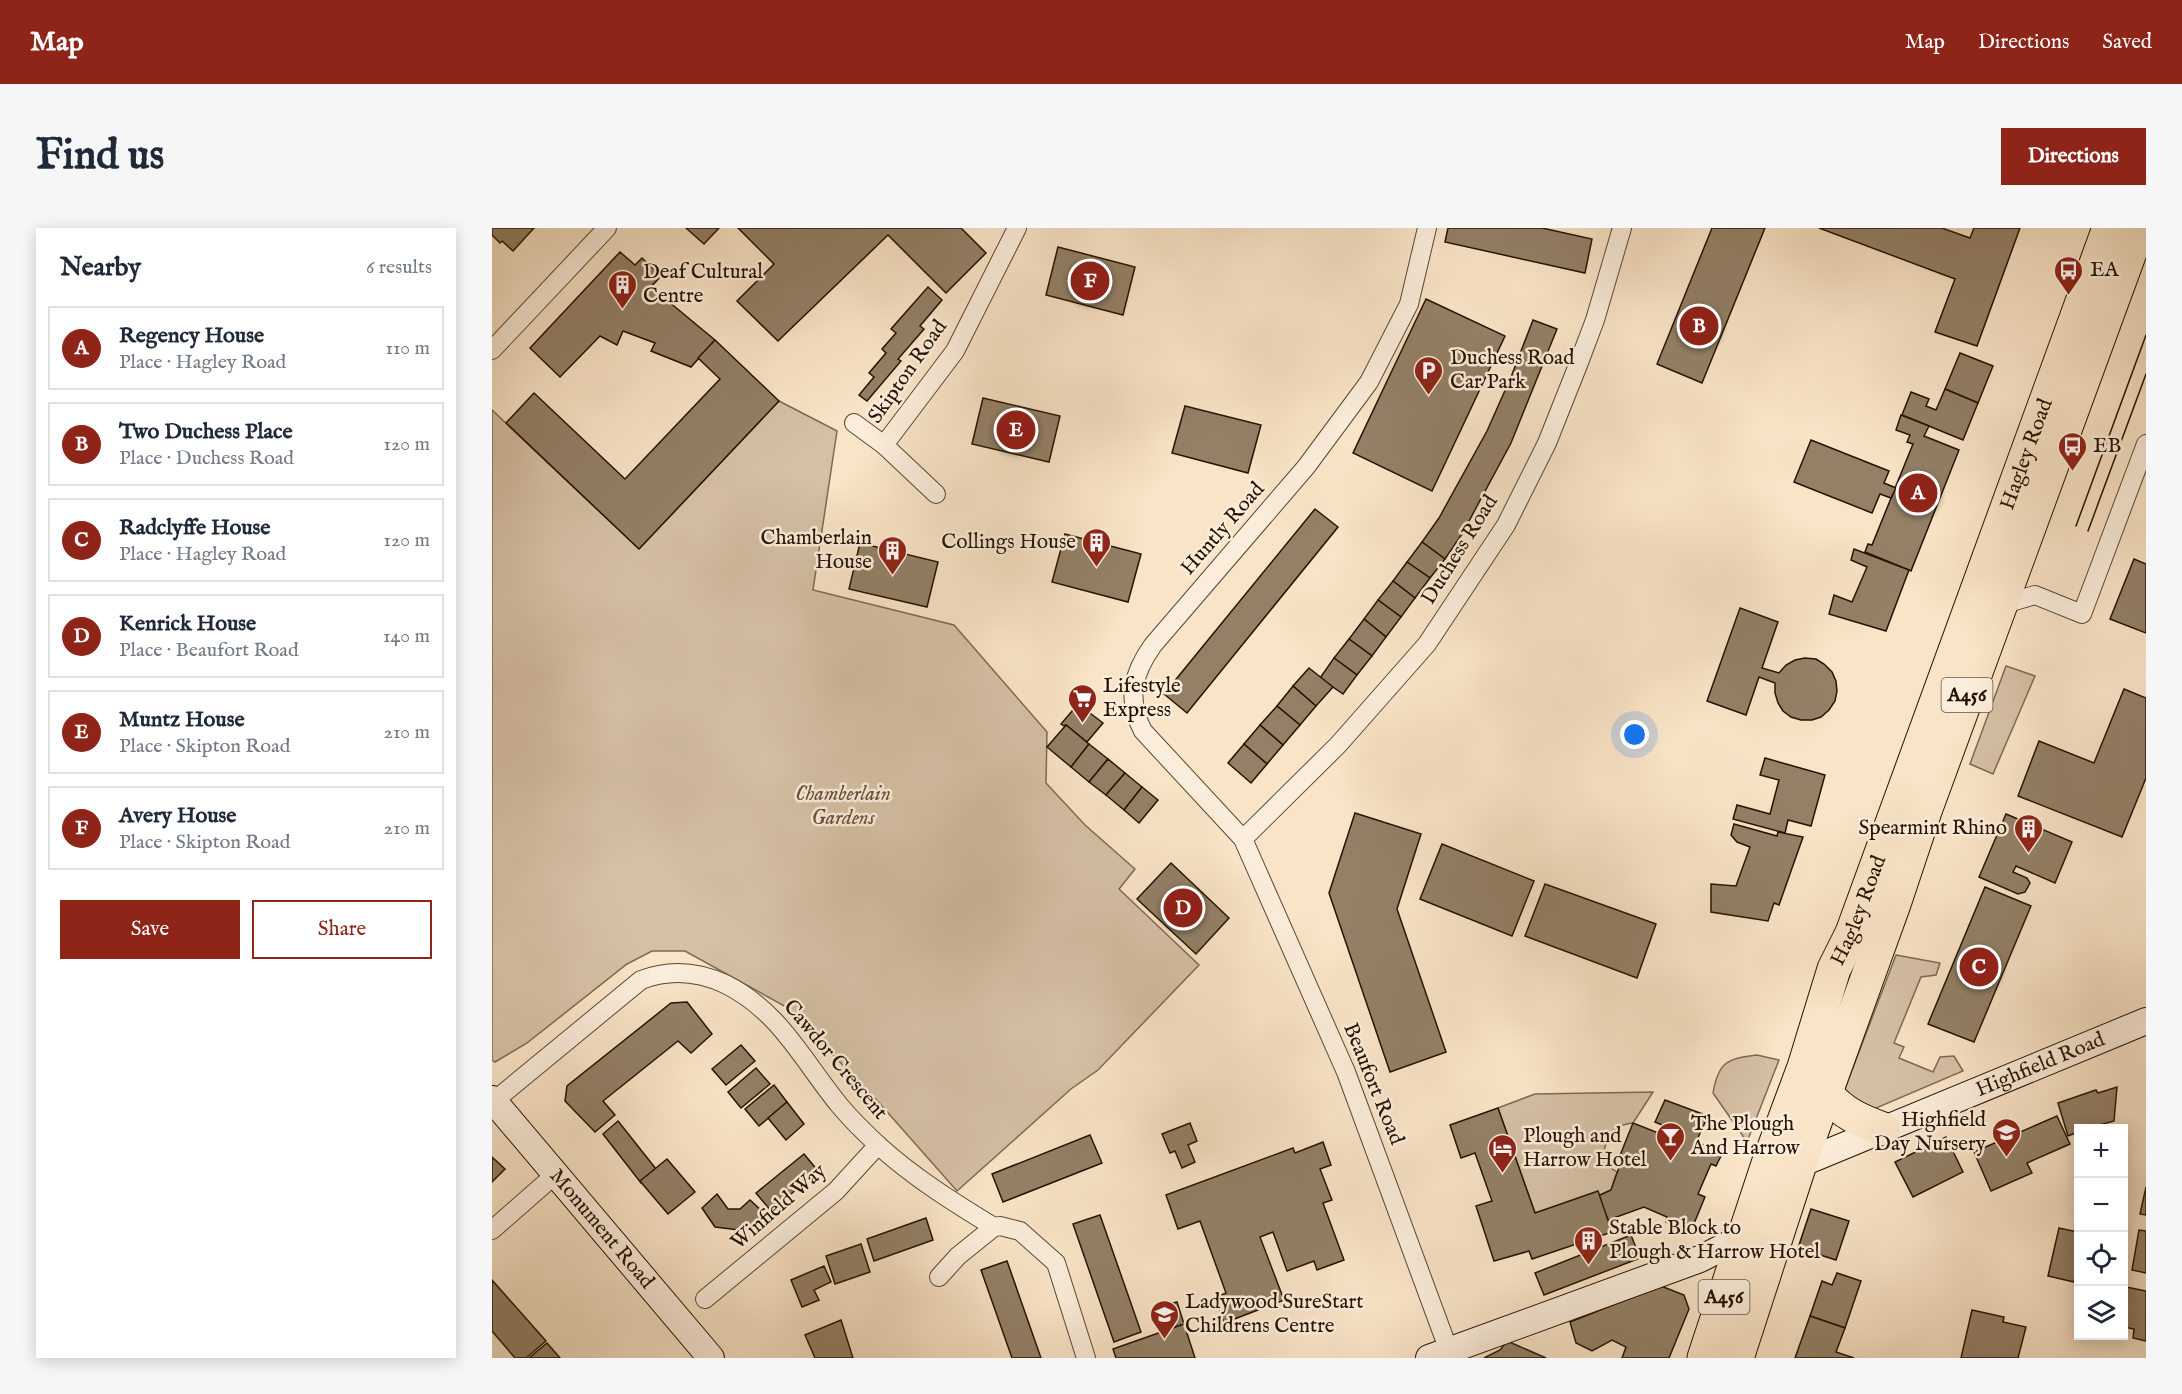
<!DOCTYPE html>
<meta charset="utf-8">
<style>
:root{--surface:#fff;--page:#f6f6f7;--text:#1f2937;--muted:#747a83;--line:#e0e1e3;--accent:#8f2418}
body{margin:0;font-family:"IM FELL English",serif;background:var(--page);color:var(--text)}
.controls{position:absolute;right:18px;bottom:18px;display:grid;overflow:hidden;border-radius:0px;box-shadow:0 3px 15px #0003}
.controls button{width:54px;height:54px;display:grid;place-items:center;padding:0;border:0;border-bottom:2px solid var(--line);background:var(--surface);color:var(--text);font:30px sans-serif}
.you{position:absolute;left:1143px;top:507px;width:21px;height:21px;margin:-15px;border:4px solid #fff;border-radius:50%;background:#1a73e8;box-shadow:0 0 0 9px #1a73e833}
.badge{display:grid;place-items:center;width:39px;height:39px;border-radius:50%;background:var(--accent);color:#fff;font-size:20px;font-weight:700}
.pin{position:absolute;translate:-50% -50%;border:3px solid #fff;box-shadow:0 2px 6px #0006}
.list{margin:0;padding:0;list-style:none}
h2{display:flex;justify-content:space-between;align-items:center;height:78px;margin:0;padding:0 24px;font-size:26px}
h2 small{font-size:20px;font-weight:400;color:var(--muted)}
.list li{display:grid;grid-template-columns:39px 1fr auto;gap:18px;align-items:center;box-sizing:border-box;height:84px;margin:0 12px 12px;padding:0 12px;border:2px solid var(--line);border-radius:0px}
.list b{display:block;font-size:22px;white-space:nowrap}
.list p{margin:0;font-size:20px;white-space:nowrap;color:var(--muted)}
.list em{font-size:20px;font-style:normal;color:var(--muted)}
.actions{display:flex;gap:12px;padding:18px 24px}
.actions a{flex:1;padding:14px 0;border:2px solid var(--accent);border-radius:0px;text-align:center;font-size:21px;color:var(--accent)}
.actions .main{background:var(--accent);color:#fff}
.icon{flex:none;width:33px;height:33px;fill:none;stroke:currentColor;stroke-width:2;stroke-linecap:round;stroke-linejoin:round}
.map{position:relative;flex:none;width:1654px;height:1130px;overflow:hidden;border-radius:0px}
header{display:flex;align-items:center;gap:36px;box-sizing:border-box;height:84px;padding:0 30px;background:var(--accent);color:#fff}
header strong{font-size:28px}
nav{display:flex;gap:33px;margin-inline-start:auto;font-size:21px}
.intro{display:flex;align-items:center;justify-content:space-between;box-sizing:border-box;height:144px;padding:0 36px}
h1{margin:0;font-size:42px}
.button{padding:15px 27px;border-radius:0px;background:var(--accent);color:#fff;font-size:21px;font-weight:700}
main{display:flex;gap:36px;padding:0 36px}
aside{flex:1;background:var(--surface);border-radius:0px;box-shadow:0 3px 15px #0003}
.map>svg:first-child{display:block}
.green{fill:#d5c0a5;stroke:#7d6a52;stroke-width:1.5}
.building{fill:#938067;stroke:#251300;stroke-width:1.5}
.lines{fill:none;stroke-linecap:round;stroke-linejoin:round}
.street-casing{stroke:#5a4732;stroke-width:20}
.secondary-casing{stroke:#251300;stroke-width:28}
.highway-casing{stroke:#251300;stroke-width:35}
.street{stroke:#fbeddb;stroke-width:18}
.secondary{stroke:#fbeddb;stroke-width:26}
.highway{stroke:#f9e4c7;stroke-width:33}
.tram{stroke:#251300;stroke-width:1.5}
.labels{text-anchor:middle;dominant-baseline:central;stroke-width:5;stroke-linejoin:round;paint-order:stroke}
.shield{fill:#fbeddb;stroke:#655442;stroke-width:1.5}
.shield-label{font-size:20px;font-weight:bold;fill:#251300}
.poi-label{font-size:21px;fill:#251300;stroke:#fbeddb;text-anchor:start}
.street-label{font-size:21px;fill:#251300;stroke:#fbeddb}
.park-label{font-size:21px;font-style:italic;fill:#63503a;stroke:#fbeddb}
</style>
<header>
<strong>Map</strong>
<nav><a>Map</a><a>Directions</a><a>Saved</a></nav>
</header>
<div class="intro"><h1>Find us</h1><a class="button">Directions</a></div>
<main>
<aside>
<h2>Nearby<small>6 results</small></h2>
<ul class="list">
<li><span class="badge">A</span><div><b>Regency House</b><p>Place · Hagley Road</p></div><em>110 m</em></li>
<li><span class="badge">B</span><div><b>Two Duchess Place</b><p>Place · Duchess Road</p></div><em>120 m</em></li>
<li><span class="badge">C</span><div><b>Radclyffe House</b><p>Place · Hagley Road</p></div><em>120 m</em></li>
<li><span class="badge">D</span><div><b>Kenrick House</b><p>Place · Beaufort Road</p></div><em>140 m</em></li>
<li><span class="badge">E</span><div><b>Muntz House</b><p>Place · Skipton Road</p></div><em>210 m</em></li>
<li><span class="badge">F</span><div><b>Avery House</b><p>Place · Skipton Road</p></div><em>210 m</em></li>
</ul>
<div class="actions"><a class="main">Save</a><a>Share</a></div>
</aside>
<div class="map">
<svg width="1654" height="1130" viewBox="0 0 1654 1130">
<rect width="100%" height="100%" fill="#f9e4c7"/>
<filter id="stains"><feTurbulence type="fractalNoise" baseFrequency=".00333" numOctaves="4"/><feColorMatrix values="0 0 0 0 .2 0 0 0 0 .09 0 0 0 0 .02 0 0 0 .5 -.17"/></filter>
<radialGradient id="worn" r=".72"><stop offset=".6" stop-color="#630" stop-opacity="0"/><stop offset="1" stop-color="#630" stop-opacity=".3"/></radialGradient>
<g class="green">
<polygon points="287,173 345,203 321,362 462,397 555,504 554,555 593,597 643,641 627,661 707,737 606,842 579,861 465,963 389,877 296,780 193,723 160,723 135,736 35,815 3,834 0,832 0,182 147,321"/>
<polygon points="1514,438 1543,448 1501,546 1478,536"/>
<polygon points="1404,727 1448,735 1444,747 1429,749 1402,815 1412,819 1407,830 1441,844 1448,829 1462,828 1471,843 1375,884 1351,866"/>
<path d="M 1265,827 L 1287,832 L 1255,914 L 1221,865 C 1226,834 1236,830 1265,827 Z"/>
<path d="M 1161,864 L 1141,895 C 1127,896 1116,904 1113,919 C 1112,924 1115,933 1116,938 L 1125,944 L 1119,962 L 1106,968 L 1043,985 L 1006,880 L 1043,866 Z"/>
</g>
<g class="building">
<polygon points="0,0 42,0 21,23 10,13 8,15 0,7"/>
<polygon points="194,0 227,0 212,16"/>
<polygon points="246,0 469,0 494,25 454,65 396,7 286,113 245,73 282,36"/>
<polygon points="956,0 1050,0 1100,11 1093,45 953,14"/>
<polygon points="1220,0 1273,0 1210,155 1165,136"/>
<polygon points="1327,0 1450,0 1478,10 1482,0 1528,0 1485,118 1443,104 1463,51"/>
<polygon points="566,19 643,39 631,87 554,67"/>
<polygon points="128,24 143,37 150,30 169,48 159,59 223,112 199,139 159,123 163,115 131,103 125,117 108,108 68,149 38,120"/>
<polygon points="436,59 450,72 428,98 432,101 406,131 409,133 375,173 367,167 382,149 377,145 394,125 390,121 404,105 399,101"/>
<polygon points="934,71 1013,108 940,263 861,225"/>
<polygon points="1041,92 1065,101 1019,215 970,306 953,331 930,314 947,290 995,203 1019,149"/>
<polygon points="223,112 287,173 147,321 14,195 42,165 133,251 228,151 206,130"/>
<polygon points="1468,125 1501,138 1486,175 1453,161"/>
<polygon points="1453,161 1486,175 1471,212 1410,187 1419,164 1437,171 1434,178 1444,182"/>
<polygon points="491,170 568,188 557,234 480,216"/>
<polygon points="693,178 769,197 756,245 680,225"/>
<polygon points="1409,187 1437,198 1432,208 1467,222 1419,343 1373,324 1376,316 1380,317 1421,216 1415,214 1418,207 1404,202"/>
<polygon points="1319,212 1397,243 1392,255 1404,260 1399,270 1388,266 1380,285 1302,254"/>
<polygon points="823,281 846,299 695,485 672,466"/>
<polygon points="573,306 649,326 636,374 560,354"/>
<polygon points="930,314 953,331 938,350 915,334"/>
<polygon points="368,315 446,334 435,379 357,361"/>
<polygon points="1362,321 1417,342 1394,403 1337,386 1342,367 1360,374 1375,339 1359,332"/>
<polygon points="1642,331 1654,336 1654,405 1618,391"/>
<polygon points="915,334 938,350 923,370 901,353"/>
<polygon points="901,353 923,370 909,389 886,372"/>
<polygon points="886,372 909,389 894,409 872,391"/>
<polygon points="1248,380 1286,394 1270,440 1287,445 1294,437 1303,432 1313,430 1324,431 1332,436 1340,444 1344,453 1345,463 1343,473 1337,482 1329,489 1320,492 1309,492 1299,489 1291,483 1286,475 1283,465 1283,455 1267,449 1254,487 1215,473"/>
<polygon points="872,391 894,409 880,428 857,411"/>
<polygon points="857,411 880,428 865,447 842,430"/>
<polygon points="842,430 865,447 851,466 828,450"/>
<polygon points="817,440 841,459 824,478 801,458"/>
<polygon points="801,458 824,478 808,497 785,478"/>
<polygon points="1632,461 1654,470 1654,550 1630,609 1526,568 1547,513 1602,535"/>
<polygon points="586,476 611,495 595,514 574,497 572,498 569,496"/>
<polygon points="785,478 808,497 791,517 768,497"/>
<polygon points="574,497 597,516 579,539 555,519"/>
<polygon points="768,497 791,517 775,536 752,516"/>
<polygon points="597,516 616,531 597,554 579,539"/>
<polygon points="752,516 775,536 759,555 736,535"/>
<polygon points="1273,530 1333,547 1319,598 1296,592 1293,605 1241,591 1245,577 1278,586 1287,552 1268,547"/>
<polygon points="616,531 633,545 614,567 597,554"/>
<polygon points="633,545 650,559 632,582 614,567"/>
<polygon points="650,559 666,572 647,595 632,582"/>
<polygon points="863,585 929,606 905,681 954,824 898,844 837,665"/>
<polygon points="1514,586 1580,614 1563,655 1524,638 1521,644 1535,650 1538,655 1533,664 1526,666 1487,649"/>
<polygon points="1242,596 1285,608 1286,604 1311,609 1287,677 1282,675 1276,693 1219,684 1219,656 1244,658 1258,619 1245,614 1239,607"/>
<polygon points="950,616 1042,653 1020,708 928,671"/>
<polygon points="679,635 737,690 704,726 645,671"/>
<polygon points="1053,656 1164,696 1145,750 1033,708"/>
<polygon points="1493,659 1539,678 1482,814 1436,796"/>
<polygon points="195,774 220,806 199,825 186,813 111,873 123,887 103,904 73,873 75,858 179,775"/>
<polygon points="249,817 263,833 234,857 220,841"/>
<polygon points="264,840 278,856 249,880 236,864"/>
<polygon points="282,857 295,874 267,898 253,881"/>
<polygon points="1625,859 1622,893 1597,900 1586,900 1586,904 1576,908 1566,875 1604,862 1606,865"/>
<polygon points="1173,872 1216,888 1204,914 1231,924 1224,938 1219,936 1206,966 1213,969 1201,998 1187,992 1184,998 1174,994 1175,989 1152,979 1116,992 1106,968 1119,962 1130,931 1127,930 1141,895 1189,914 1192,906 1163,894"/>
<polygon points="295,874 312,896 294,912 276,890"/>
<polygon points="1006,880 1043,985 1106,963 1120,1004 1040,1031 1037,1023 1002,1033 984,978 1000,973 983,925 969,930 958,897"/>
<polygon points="1565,888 1578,916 1535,935 1540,945 1499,963 1482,924"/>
<polygon points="126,893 164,941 149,955 111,906"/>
<polygon points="698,895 705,913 696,917 703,934 690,940 683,923 678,925 670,906"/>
<polygon points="598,907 610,935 511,974 500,946"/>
<polygon points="1454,909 1471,944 1421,969 1403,934"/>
<polygon points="831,914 839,937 828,941 840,972 831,975 852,1032 825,1042 822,1033 795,1043 781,1004 768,1009 792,1072 732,1095 723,1070 734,1065 708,993 686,1001 674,967 801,920 803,925"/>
<polygon points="312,926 326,943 279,983 264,965"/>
<polygon points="0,929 13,941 0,954"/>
<polygon points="175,931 203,964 176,986 148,953"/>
<polygon points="1654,959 1654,987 1648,986"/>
<polygon points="225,966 236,981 248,981 258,972 273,986 255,1003 223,999 210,980"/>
<polygon points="1319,981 1357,993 1344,1032 1306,1020"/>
<polygon points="608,987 649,1104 622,1114 581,996"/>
<polygon points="434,990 441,1012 382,1033 375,1011"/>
<polygon points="1567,1000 1586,1004 1586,1032 1582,1054 1556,1048"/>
<polygon points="1647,1002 1654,1003 1654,1045 1640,1042"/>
<polygon points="1139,1007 1148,1030 1052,1067 1043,1045"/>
<polygon points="369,1016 378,1044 343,1056 334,1028"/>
<polygon points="515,1033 549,1130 520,1130 489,1042"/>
<polygon points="332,1038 339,1054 322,1062 327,1072 310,1079 299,1052"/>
<polygon points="1345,1045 1369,1053 1353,1100 1318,1088 1330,1053 1340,1057"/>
<polygon points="0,1052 54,1113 34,1130 23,1130 0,1103"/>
<polygon points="1169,1058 1192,1067 1197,1081 1177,1130 1130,1130 1134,1119 1120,1112 1100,1123 1084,1115 1078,1094"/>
<polygon points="1634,1059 1654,1063 1654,1113 1641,1110 1642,1101 1632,1099 1632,1075"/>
<polygon points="685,1074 692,1096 674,1102 667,1079"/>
<polygon points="1480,1082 1512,1089 1511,1094 1534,1099 1526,1130 1469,1130"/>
<polygon points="1318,1088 1353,1100 1344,1124 1362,1130 1303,1130"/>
<polygon points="349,1092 361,1130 323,1130 313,1107"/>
<polygon points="692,1096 703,1130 624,1130 621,1121"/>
<polygon points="1015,1113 1054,1130 992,1130 1008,1122"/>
<polygon points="55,1115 68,1130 37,1130"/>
</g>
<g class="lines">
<defs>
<g id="street">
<path d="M 935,0 L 917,76 L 877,154 L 814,239 L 661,417 C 641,445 634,471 651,503 L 751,611 L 854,844 L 957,1123"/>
<polyline points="0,122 115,0"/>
<polyline points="362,195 392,217 444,266"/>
<polyline points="392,217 463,123 525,0"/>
<polyline points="1509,377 1543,367 1590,386 1654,216"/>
<polyline points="751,611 846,517 935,416 1014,297 1055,215 1086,137 1103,92 1130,0"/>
<path d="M 2,873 L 149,752 C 178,741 205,743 233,756 C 288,783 311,833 348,878 C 359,891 373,905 386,917 C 421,949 461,974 502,999 L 508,998 L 528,1003 L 564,1035 L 594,1130"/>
<polyline points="0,1002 65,945"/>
<polyline points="447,1049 466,1028 502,999"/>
<polyline points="213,1071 344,963 386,917"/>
</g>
<g id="secondary">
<path id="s1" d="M 0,871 L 219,1130"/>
<path id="s2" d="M 1308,936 L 1654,793"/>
<polyline points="937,1130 1208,1031 1251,1009"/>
</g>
<g id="highway">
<path d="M 1335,866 C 1350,885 1369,893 1391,901"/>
<path id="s3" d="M 1212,1130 L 1276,936 L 1312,839 L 1342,741 L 1360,705 L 1617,0"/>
<polyline points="1245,1130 1308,936 1402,676 1433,583 1647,0"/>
</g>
</defs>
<use href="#street" class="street-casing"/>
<use href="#secondary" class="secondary-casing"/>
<use href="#highway" class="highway-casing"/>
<use href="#street" class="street"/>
<use href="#secondary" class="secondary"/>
<use href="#highway" class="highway"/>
<g class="tram">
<polyline points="1584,298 1654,107"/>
<polyline points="1596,303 1654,146"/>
</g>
</g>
<defs>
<symbol id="bus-pin" viewBox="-11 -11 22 30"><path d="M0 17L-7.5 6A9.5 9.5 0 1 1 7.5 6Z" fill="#8f2418" stroke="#fbeddb"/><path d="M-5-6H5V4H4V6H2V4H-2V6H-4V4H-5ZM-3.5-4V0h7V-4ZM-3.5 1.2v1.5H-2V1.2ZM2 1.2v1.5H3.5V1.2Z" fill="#fff"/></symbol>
<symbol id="building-pin" viewBox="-11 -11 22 30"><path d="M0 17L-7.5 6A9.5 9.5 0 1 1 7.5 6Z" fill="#8f2418" stroke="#fbeddb"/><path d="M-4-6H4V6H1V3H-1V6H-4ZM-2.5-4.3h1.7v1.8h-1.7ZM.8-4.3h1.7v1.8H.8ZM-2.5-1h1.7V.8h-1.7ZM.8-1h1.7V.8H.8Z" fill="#fff"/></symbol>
<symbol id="parking-pin" viewBox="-11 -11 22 30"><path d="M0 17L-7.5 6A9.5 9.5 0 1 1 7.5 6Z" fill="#8f2418" stroke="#fbeddb"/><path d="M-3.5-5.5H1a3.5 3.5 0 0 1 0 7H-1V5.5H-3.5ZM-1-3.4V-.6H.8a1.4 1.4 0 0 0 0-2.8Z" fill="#fff"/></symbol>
<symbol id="supermarket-pin" viewBox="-11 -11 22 30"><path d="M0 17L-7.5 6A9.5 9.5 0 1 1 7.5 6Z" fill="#8f2418" stroke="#fbeddb"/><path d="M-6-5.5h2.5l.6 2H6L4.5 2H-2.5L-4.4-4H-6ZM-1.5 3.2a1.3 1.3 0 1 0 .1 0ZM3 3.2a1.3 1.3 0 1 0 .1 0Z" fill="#fff"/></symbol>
<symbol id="school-pin" viewBox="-11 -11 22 30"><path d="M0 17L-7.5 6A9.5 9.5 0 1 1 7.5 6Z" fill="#8f2418" stroke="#fbeddb"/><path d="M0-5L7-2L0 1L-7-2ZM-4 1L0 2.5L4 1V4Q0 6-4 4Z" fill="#fff"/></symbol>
<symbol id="bar-pin" viewBox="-11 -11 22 30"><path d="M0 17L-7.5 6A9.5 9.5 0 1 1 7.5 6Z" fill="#8f2418" stroke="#fbeddb"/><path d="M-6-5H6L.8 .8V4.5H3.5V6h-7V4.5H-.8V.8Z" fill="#fff"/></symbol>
<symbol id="hotel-pin" viewBox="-11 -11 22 30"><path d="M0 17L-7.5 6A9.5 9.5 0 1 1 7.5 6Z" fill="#8f2418" stroke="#fbeddb"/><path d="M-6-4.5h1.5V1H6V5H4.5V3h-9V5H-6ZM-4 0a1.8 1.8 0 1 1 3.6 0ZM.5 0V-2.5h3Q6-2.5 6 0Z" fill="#fff"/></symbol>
</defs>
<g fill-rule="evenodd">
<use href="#bus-pin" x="1560" y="26" width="33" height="45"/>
<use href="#building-pin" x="114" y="40" width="33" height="45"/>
<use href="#parking-pin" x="920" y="126" width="33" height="45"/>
<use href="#bus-pin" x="1564" y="202" width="33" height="45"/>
<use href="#building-pin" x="588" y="298" width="33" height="45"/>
<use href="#building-pin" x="384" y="306" width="33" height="45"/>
<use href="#supermarket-pin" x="574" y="454" width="33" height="45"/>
<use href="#building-pin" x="1520" y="584" width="33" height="45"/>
<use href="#school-pin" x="1498" y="888" width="33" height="45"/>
<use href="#bar-pin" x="1162" y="892" width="33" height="45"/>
<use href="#hotel-pin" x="994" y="904" width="33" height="45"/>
<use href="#building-pin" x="1080" y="996" width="33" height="45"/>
<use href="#school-pin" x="656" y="1070" width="33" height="45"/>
</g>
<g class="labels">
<g class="shield">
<rect x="1449.5" y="450" width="51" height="34" rx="4.5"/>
<rect x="1206.5" y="1052" width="51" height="34" rx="4.5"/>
</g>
<g class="shield-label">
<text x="1475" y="467">A456</text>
<text x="1232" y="1069">A456</text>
</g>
<g class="poi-label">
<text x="1598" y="42">EA</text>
<text x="151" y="44">Deaf Cultural<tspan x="151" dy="24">Centre</tspan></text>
<text x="958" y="130">Duchess Road<tspan x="958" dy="24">Car Park</tspan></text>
<text x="1601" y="218">EB</text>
<text x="380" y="310" text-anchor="end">Chamberlain<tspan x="380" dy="24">House</tspan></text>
<text x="584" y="314" text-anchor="end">Collings House</text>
<text x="611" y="458">Lifestyle<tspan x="611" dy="24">Express</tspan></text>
<text x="1515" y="600" text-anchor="end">Spearmint Rhino</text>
<text x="1494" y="892" text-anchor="end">Highfield<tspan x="1494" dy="24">Day Nursery</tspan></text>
<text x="1199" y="896">The Plough<tspan x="1199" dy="24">And Harrow</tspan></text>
<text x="1031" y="908">Plough and<tspan x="1031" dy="24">Harrow Hotel</tspan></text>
<text x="1117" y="1000">Stable Block to<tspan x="1117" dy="24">Plough &amp; Harrow Hotel</tspan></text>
<text x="693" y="1074">Ladywood SureStart<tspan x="693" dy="24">Childrens Centre</tspan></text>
</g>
<g class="street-label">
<text transform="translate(416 144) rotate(-55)">Skipton Road</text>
<text stroke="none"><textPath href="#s3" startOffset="960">Hagley Road</textPath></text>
<text transform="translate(731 301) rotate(-49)">Huntly Road</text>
<text transform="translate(968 322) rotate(-58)">Duchess Road</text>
<text stroke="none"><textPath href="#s3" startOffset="474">Hagley Road</textPath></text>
<text transform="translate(343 832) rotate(50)">Cawdor Crescent</text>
<text stroke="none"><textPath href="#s2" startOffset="260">Highfield Road</textPath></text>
<text transform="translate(881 856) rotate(68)">Beaufort Road</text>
<text transform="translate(287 979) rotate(-41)">Winfield Way</text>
<text stroke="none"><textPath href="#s1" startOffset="170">Monument Road</textPath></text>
</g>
<g class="park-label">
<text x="351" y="566">Chamberlain<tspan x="351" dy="24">Gardens</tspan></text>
</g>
</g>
<rect width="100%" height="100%" filter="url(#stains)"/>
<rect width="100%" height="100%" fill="url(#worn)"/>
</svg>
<div class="controls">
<button>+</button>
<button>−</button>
<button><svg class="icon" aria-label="locate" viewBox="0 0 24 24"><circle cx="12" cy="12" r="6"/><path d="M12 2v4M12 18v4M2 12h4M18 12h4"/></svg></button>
<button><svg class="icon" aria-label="layers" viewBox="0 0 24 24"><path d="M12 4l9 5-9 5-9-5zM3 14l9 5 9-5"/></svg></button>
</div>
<div class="you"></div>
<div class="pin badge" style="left:1426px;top:265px">A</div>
<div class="pin badge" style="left:1207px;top:98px">B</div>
<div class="pin badge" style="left:1487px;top:739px">C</div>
<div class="pin badge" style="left:691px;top:680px">D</div>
<div class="pin badge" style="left:524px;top:202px">E</div>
<div class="pin badge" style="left:598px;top:53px">F</div>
</div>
</main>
